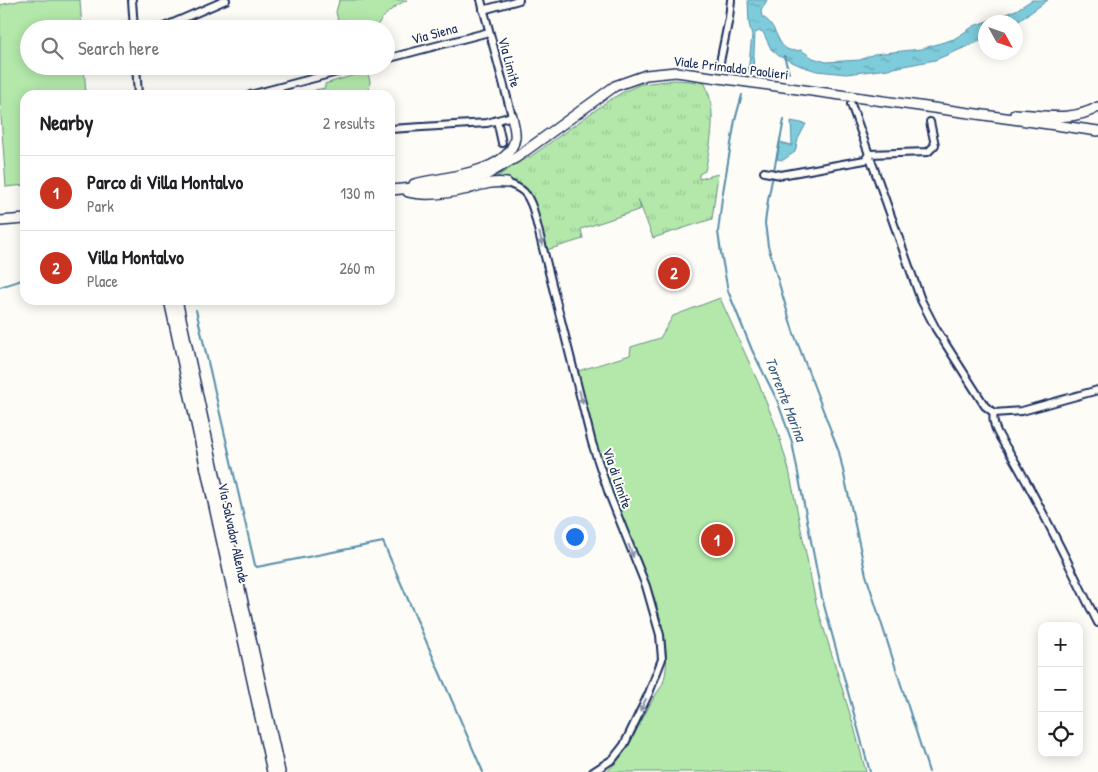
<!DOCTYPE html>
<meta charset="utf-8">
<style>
:root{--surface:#fff;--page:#f6f6f6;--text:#202124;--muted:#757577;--line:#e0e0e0;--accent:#c8321e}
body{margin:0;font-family:"Patrick Hand",sans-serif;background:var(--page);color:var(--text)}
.controls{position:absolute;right:15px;bottom:15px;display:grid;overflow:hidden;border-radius:10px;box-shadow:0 2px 12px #0003}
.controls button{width:45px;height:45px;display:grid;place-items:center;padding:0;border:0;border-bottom:1px solid var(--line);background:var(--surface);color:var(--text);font:25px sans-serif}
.compass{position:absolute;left:978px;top:15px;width:45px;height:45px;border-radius:50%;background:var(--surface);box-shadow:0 2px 12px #0003;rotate:130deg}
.you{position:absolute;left:574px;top:536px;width:18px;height:18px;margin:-12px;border:4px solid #fff;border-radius:50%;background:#1a73e8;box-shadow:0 0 0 8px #1a73e833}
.badge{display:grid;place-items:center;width:32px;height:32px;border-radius:50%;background:var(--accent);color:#fff;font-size:16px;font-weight:700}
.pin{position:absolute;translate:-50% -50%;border:2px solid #fff;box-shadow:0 1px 5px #0006}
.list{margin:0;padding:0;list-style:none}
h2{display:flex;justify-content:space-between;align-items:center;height:65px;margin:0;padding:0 20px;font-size:21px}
h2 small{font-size:16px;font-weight:400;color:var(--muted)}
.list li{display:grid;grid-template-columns:32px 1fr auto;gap:15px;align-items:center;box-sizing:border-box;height:75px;padding:0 20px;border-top:1px solid var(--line)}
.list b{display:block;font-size:19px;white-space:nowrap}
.list p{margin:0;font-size:16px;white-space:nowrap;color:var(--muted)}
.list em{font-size:16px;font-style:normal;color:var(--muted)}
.icon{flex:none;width:28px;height:28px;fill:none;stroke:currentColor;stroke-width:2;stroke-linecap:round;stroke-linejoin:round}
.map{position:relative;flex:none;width:1098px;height:772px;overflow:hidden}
.search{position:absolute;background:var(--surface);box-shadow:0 2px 12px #0003;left:20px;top:20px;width:375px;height:55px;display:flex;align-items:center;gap:12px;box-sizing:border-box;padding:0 18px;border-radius:28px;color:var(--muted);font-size:19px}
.panel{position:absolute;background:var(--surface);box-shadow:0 2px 12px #0003;left:20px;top:90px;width:375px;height:215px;border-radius:15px}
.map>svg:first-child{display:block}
.grass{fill:url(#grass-tufts);stroke:#678c84}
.park{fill:#b3e8aa;stroke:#678c84}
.water{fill:url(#water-ripples);stroke:#568da9}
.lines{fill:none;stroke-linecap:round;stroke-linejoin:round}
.stream{stroke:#568da9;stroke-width:2}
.street-casing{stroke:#1b2f5e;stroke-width:10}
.secondary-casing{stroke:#1b2f5e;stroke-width:12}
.street{stroke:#fdfcf7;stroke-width:6}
.secondary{stroke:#fdfcf7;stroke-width:9}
.oneway{fill:#8c96aa}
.labels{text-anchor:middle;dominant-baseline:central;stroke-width:4;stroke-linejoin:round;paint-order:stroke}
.street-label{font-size:14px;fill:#1b2f5e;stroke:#fdfcf7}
.water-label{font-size:15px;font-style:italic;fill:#395e84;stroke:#fdfcf7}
</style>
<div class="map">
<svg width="1098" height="772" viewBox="0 0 1098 772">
<defs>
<pattern id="grass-tufts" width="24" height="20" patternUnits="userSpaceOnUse" patternTransform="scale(1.25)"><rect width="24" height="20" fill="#b3e8aa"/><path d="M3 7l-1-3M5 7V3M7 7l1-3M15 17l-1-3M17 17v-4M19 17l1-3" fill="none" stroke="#99c795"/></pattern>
<pattern id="water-ripples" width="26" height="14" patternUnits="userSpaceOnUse" patternTransform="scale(1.25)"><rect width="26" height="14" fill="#7eccdb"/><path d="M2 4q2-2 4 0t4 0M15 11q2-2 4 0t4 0" fill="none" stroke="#66a6b5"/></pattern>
</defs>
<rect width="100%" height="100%" fill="#fdfcf7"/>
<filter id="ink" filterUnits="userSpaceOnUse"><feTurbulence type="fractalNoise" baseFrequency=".02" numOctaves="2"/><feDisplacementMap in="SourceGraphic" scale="10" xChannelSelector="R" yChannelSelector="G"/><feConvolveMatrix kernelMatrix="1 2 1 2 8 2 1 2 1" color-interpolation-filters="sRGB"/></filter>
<g filter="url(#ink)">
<path class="grass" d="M 675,80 L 704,82 C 718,109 711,142 705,171 L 699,174 L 699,179 L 718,174 L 712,219 L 653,238 L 638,199 L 641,209 L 581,229 L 583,239 L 547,250 L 529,195 L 497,177 L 520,161 L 530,157 L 608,101 L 623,92 L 641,84 Z"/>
<g class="park">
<polygon points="22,0 80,0 82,29 29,29 29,66 84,66 86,95 25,95 25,185 6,187 0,102 0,5"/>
<path d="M 341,0 L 407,0 C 394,6 382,16 375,29 L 340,29 L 336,12 L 339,1 Z"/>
<polygon points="367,71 370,81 369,95 315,95 315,90 325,88 325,84"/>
<path d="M 720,298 L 758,382 L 777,429 L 789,470 L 816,603 L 854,727 L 866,772 L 606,772 C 624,758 632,739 642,720 C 646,712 650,704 655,696 C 657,692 661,688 663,683 C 680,633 630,541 612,492 C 598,452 588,412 578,371 L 630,355 L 631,347 L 660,338 L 673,316 Z"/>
</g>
<g class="water">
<path d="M 748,0 L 767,0 L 761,11 L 762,17 C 781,25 774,56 801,50 L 813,58 L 826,62 L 860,60 L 874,54 L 921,49 L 954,39 L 974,26 L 1016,10 L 1032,0 L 1048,0 L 1016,23 L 986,22 L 985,39 L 935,60 L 888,69 L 846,74 L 817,71 L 801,66 L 779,56 L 771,49 L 763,32 L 760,31 L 755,33 L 753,73 L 748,72 L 752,35 L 749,24 Z"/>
<polygon points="791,121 806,124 798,139 795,152 783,160 777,159 780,142 792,145"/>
</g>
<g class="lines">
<g class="stream">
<polyline points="784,56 789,73"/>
<polyline points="742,95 735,120 722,198 718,232 721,253 728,291 752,350 777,400 792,442 822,598 870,772"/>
<polyline points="784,120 768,200 765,223 768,246 793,331 839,452 866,575 929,772"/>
<polyline points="0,287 25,279"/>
<polyline points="196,310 255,565 257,567 383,542 483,772"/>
</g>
<defs>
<g id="street">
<polyline points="132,0 134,29"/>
<polyline points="483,10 519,0"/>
<polyline points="159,29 226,0"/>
<polyline points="386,59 489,32"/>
<polyline points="720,62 729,18 731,0"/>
<polyline points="136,66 138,95"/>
<polyline points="250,95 360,66"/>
<polyline points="851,104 921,300 936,329 985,406 994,413 1022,411 1098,390"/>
<polyline points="497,120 502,143"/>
<polyline points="390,129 487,123 512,116 481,0"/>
<polyline points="764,172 781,175 865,160 869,154 928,152 935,145 930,122"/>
<path d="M 507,183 C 523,189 527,192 533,209 L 592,443 L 609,494 L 646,586 L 660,635 L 662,659 L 649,693 L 624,745 L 613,759 L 593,772"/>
<path d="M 994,413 C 990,427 1006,446 1013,458 C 1044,511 1070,568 1098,623"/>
</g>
<g id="secondary">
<path d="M 1015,114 C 1044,115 1072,122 1098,107"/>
<path d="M 414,184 C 440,177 510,174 515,138 C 516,131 513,123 512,116"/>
<polyline points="390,190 451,185 486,175 517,157 615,86 646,75 676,72 1098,131"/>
<path d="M 408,192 C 426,197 450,193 468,189 C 481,185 492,181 507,183"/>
<polyline points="0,221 25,219"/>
<polyline points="169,300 272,772"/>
<polyline points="177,300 280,772"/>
</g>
</defs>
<use href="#street" class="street-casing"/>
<use href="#secondary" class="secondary-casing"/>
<use href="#street" class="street"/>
<use href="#secondary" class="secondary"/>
</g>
<defs><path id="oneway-solid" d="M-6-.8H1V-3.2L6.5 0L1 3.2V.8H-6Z" transform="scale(1.25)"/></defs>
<g class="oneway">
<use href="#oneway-solid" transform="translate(541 239) rotate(76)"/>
<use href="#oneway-solid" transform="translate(581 397) rotate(76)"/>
<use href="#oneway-solid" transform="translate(631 551) rotate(69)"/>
<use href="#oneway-solid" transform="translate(643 705) rotate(115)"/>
</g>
</g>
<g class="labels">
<g class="street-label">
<text transform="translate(434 33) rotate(-15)">Via Siena</text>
<text transform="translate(510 62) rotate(75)">Via Limite</text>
<text transform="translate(731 67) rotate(7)">Viale Primaldo Paolieri</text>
<text transform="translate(618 478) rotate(71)">Via di Limite</text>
<text transform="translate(234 533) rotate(78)">Via Salvador Allende</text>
</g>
<g class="water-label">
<text transform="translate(786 399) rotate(69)">Torrente Marina</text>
</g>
</g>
</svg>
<div class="controls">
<button>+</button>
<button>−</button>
<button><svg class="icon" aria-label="locate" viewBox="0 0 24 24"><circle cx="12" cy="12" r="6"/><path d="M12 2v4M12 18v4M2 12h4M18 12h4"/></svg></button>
</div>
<svg class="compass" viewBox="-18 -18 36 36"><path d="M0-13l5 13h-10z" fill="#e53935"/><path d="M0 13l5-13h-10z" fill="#757577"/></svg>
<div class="you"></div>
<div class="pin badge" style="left:717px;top:540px">1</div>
<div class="pin badge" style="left:674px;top:273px">2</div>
<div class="search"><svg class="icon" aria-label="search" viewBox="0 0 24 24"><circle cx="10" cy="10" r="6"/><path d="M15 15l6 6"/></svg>Search here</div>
<section class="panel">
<h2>Nearby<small>2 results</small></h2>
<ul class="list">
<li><span class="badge">1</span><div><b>Parco di Villa Montalvo</b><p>Park</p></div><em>130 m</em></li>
<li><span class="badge">2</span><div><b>Villa Montalvo</b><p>Place</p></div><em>260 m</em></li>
</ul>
</section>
</div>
